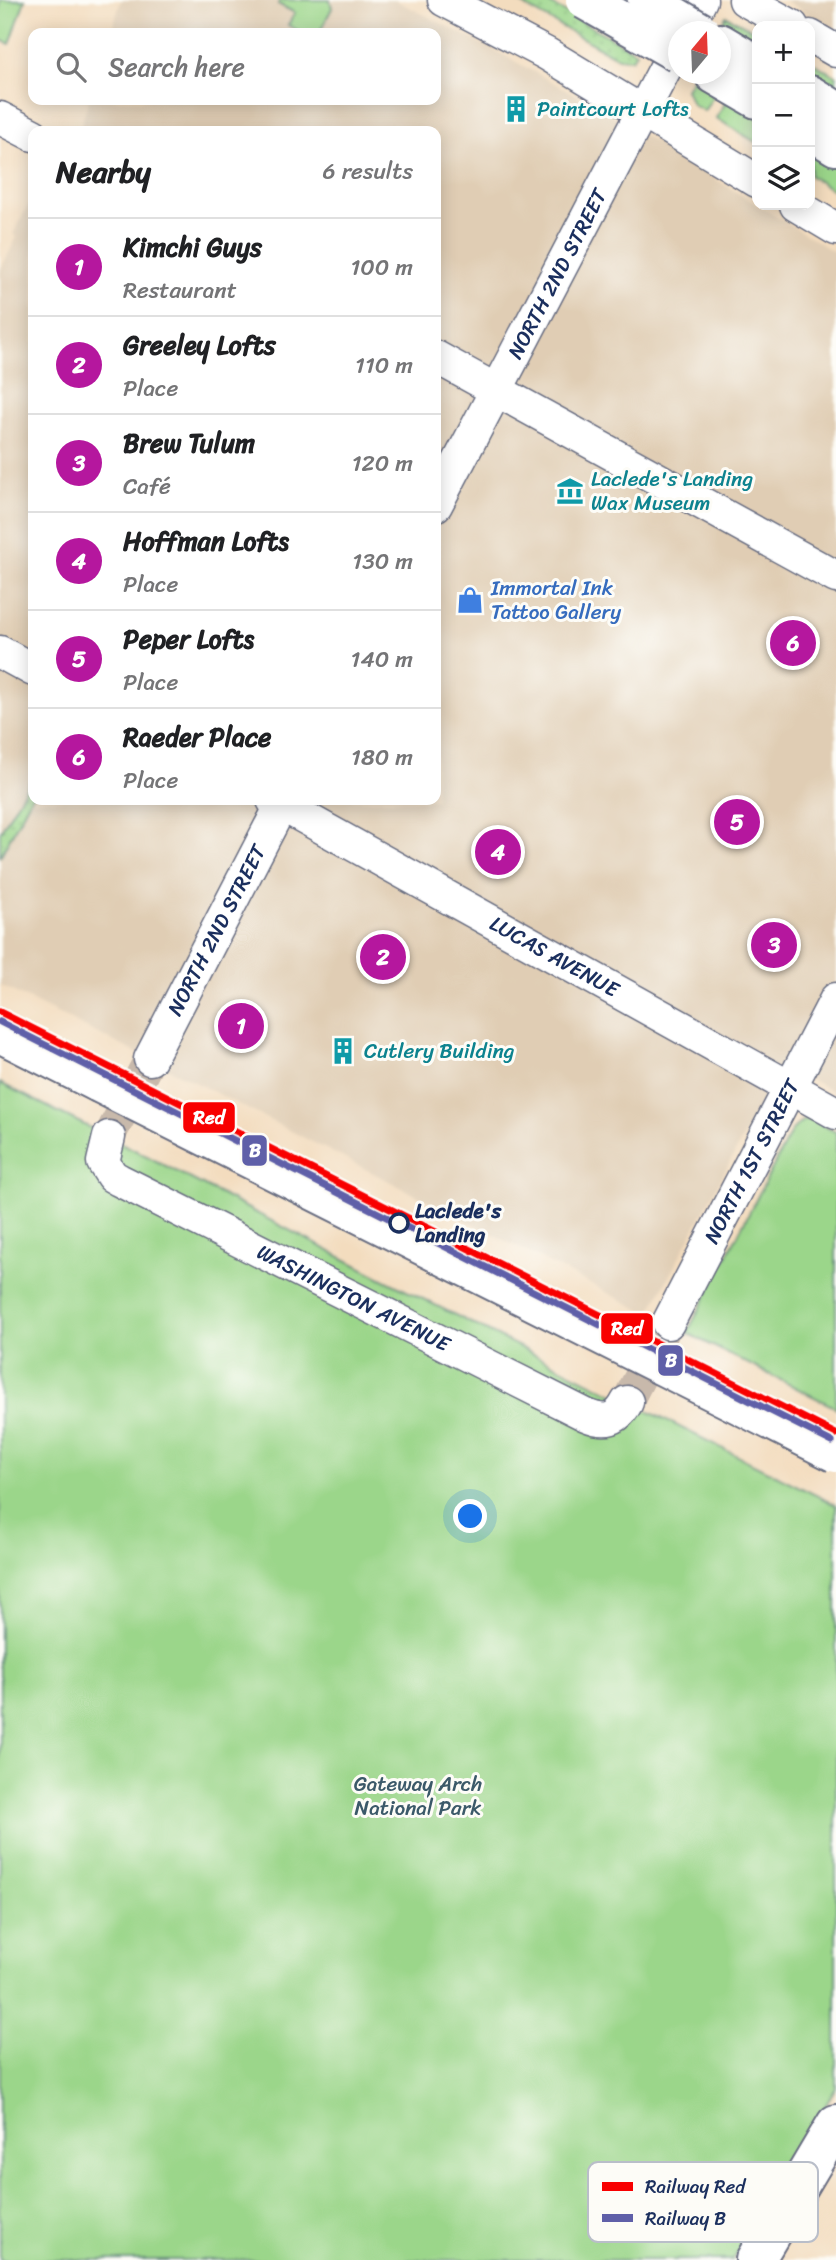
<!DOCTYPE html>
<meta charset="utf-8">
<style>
:root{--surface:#fff;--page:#f2f2f2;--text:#202124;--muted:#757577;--line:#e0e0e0;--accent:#b5179e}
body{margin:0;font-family:Sriracha,sans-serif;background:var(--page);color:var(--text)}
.controls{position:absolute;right:21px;top:21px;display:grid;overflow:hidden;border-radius:14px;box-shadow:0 4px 18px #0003}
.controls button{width:63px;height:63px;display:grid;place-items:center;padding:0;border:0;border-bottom:2px solid var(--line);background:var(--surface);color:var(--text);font:35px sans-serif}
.compass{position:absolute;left:668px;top:21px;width:63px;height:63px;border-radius:50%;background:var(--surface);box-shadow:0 4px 18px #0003;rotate:19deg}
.you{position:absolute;left:471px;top:1517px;width:24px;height:24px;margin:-18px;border:5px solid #fff;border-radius:50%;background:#1a73e8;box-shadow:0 0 0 10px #1a73e833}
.badge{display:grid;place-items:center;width:46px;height:46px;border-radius:50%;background:var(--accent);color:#fff;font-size:23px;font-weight:700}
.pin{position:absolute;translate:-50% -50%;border:4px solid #fff;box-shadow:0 2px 7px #0006}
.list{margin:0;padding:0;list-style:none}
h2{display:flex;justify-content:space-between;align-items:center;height:91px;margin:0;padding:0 28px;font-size:30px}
h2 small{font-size:23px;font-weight:400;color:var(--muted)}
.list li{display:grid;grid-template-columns:46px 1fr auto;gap:21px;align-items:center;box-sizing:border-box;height:98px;padding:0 28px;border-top:2px solid var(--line)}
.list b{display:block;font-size:26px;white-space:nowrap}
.list p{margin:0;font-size:23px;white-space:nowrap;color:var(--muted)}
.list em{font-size:23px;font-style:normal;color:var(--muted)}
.icon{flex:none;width:38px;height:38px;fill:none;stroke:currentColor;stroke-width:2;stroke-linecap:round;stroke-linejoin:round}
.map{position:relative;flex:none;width:836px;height:2260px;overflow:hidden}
.search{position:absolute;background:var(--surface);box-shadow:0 4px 18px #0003;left:28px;top:28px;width:413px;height:77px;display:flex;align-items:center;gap:18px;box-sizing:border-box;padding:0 24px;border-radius:14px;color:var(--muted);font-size:26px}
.panel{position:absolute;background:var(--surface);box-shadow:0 4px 18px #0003;left:28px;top:126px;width:413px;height:679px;border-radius:14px}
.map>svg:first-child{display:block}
.built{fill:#e0cdb4}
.grass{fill:url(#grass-dots);stroke:#5b8274;stroke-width:2}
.green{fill:#9bd68a;stroke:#5b8274;stroke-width:2}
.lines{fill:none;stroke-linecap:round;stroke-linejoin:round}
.minor-tunnel{stroke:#c8b9ab;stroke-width:32;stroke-dasharray:32 16;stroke-linecap:butt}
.minor-casing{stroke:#676c80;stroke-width:35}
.tertiary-casing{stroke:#676c80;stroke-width:42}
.secondary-casing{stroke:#676c80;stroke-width:42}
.primary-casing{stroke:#676c80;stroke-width:42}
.minor{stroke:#fff;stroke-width:32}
.tertiary{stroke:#fff;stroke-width:38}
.secondary{stroke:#fff;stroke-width:38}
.primary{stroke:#fff;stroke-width:38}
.secondary-bridge-casing{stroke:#676c80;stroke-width:42;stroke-linecap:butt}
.primary-bridge-casing{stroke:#676c80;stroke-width:42;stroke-linecap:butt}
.secondary-bridge{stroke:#fff;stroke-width:38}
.primary-bridge{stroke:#fff;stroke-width:38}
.rail-1-casing{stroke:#fdfcf7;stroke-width:12}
.rail-2-casing{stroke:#fdfcf7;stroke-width:12}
.rail-1{stroke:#f80000;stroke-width:7}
.rail-2{stroke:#5f5fa8;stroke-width:7}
.stop-dot{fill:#fdfcf7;stroke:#1b2f5e;stroke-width:3.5}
.labels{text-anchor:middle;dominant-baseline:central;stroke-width:6;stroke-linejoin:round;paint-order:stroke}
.culture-label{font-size:21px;fill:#0d838f;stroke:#fdfcf7;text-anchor:start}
.street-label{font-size:21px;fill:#1b2f5e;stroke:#fdfcf7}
.shop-label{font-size:21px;fill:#366cbe;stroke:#fdfcf7;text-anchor:start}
.stop-label{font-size:21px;font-weight:bold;fill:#1b2f5e;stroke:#fdfcf7;text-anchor:start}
.park-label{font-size:21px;fill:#3b5969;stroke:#fdfcf7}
.key{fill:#fdfcf7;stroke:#b9bec9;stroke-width:2}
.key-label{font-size:19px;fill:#1b2f5e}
.line-badge{stroke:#fdfcf7;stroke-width:2.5}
.badge-label{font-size:19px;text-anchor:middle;font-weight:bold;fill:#fff}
</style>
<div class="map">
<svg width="836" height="2260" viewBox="0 0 836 2260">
<defs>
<pattern id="grass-dots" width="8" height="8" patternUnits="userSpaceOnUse" patternTransform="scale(1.75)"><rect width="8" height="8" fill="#9bd68a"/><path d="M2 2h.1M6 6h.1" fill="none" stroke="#85b87a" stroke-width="1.8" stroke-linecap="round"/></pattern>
</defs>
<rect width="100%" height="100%" fill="#fdfcf7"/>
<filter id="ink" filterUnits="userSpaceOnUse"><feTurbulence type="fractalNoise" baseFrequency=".0143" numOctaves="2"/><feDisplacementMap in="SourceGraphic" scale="14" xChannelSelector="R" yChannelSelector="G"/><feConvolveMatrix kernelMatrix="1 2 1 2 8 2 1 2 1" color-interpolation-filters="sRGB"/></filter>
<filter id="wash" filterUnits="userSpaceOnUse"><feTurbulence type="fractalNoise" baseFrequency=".00686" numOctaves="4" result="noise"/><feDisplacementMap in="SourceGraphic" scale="28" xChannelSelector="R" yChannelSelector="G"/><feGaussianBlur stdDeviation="1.57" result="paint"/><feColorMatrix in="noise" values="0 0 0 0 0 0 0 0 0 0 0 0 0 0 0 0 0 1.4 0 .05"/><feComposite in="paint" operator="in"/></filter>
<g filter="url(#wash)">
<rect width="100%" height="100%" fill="#f3dcbe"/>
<g class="built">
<polygon points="121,0 395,0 498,52 603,110 836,253 836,1093 782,1064 649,1314 187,1078 0,985 0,270 17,237 13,234 33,196 33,800 436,800 436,131 79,131 89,100 436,100 436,33 111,33"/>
<polygon points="784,0 836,0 836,30"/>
</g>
<g class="grass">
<polygon points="514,0 543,0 636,52 632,59 618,58"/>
<polygon points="33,776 33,794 0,857 0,832"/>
</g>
<g class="green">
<polygon points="0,0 25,0 10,44 0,40"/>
<polygon points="280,0 330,0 332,8 319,33 302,33 288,25 295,13 278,4"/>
<polygon points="726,16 757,32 757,143 716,118 726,102 715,94 704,111 692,104 686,89 695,74 720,74 718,31"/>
<polygon points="810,61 836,76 836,192 810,176"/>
<polygon points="0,1083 143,1154 383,1279 836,1505 836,2088 733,2260 0,2260"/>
<polygon points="810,1119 836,1132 836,1408 687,1333 792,1130 803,1120"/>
</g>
</g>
<g filter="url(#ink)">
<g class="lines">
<g class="minor-tunnel">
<polyline points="109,1137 150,1059"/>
<polyline points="627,1402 668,1323"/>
</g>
<defs>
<g id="minor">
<polyline points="444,0 547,54 757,181"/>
<polyline points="745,0 792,26"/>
<polyline points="685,32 701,0"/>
<polyline points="810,36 836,51"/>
<polyline points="0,118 33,135"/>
<polyline points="796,205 836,229"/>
<polyline points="436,357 836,577"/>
<path id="s1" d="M 436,505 L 678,44"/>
<polyline points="0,652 33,670"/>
<path id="s2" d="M 273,800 L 836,1113"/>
<path id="s3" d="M 150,1059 L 284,800"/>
<path id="s4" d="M 109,1137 L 103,1162 L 112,1176 L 119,1180 L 586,1415 C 605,1423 617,1421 627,1402"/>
<path id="s5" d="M 668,1323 L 836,999"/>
</g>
<polyline id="tertiary" points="755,2260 836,2124"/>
<polyline id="secondary" points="0,1033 99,1083"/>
<g id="primary">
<polyline points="720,43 757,65"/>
<polyline points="714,74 757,99"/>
<polyline points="810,95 836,111"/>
<polyline points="810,130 836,146"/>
</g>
</defs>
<use href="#minor" class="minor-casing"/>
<use href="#tertiary" class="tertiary-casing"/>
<use href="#secondary" class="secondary-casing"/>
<use href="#primary" class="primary-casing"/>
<use href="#minor" class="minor"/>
<use href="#tertiary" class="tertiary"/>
<use href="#secondary" class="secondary"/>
<use href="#primary" class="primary"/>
<defs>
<polyline id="secondary-bridge" points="99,1083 836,1453"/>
<g id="primary-bridge">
<polyline points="585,0 678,53"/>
<polyline points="647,0 701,32"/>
</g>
</defs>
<use href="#secondary-bridge" class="secondary-bridge-casing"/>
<use href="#primary-bridge" class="primary-bridge-casing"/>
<use href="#secondary-bridge" class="secondary-bridge"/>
<use href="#primary-bridge" class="primary-bridge"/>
<defs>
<polyline id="rail-1" points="0,1012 836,1434"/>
<polyline id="rail-2" points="0,1022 832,1442"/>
</defs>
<use href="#rail-1" class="rail-1-casing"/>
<use href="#rail-2" class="rail-2-casing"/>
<use href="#rail-1" class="rail-1"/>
<use href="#rail-2" class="rail-2"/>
</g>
</g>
<defs>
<symbol id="building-bare" viewBox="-9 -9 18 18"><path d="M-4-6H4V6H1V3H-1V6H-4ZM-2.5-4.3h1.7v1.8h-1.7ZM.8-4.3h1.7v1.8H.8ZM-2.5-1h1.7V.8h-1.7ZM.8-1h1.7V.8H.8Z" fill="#0f9aa8" stroke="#fdfcf7" stroke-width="2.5" paint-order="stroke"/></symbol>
<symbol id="museum-bare" viewBox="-9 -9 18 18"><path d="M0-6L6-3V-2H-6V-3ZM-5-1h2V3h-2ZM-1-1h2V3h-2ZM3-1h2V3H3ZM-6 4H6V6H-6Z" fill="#0f9aa8" stroke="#fdfcf7" stroke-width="2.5" paint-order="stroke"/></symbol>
<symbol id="shop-bare" viewBox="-9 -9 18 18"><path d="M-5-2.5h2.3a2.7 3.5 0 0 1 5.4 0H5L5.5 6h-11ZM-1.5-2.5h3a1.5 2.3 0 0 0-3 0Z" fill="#3f7fe0" stroke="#fdfcf7" stroke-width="2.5" paint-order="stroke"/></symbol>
</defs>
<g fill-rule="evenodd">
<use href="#building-bare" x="497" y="90" width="38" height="38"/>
<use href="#museum-bare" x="551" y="472" width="38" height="38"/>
<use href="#shop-bare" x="451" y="581" width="38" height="38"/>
<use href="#building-bare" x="324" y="1032" width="38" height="38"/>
</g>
<circle class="stop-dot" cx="399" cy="1223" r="9"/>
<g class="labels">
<g class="culture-label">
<text x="537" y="109">Paintcourt Lofts</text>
<text x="591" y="479">Laclede's Landing<tspan x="591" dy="24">Wax Museum</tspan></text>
<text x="364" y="1051">Cutlery Building</text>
</g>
<g class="street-label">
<text stroke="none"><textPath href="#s1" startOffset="261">NORTH 2ND STREET</textPath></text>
<text stroke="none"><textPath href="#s3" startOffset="145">NORTH 2ND STREET</textPath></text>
<text stroke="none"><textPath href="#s2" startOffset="322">LUCAS AVENUE</textPath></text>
<text stroke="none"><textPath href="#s5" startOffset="182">NORTH 1ST STREET</textPath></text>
<text stroke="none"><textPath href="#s4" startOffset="313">WASHINGTON AVENUE</textPath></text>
</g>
<g class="shop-label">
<text x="491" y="588">Immortal Ink<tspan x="491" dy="24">Tattoo Gallery</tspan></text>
</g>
<g class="stop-label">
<text x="415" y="1211">Laclede's<tspan x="415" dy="24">Landing</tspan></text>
</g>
<g class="park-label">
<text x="418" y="1784">Gateway Arch<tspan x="418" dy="24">National Park</tspan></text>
</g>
</g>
<rect x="588" y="2162" width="230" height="80" rx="10" class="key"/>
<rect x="602" y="2182" width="31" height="9" fill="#f80000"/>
<rect x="602" y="2214" width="31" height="8" fill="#5f5fa8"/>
<g class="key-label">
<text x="645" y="2193">Railway Red</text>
<text x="645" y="2225">Railway B</text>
</g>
<g class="line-badge">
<rect x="182" y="1101" width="54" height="33" rx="7" fill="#f80000"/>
<rect x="241" y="1134" width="27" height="33" rx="7" fill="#5f5fa8"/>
<rect x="600" y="1312" width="54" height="33" rx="7" fill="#f80000"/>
<rect x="657" y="1344" width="27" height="33" rx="7" fill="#5f5fa8"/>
</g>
<g class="badge-label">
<text x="209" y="1124">Red</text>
<text x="255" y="1157">B</text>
<text x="627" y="1335">Red</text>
<text x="671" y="1367">B</text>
</g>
</svg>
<div class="controls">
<button>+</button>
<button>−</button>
<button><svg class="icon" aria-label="layers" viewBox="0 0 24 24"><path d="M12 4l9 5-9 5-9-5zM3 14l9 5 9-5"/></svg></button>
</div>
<svg class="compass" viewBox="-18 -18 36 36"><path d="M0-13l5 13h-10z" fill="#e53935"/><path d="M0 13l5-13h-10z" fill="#757577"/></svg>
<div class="you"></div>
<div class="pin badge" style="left:241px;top:1026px">1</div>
<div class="pin badge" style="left:383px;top:957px">2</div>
<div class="pin badge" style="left:774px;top:945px">3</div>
<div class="pin badge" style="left:498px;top:852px">4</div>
<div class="pin badge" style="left:737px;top:822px">5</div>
<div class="pin badge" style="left:793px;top:643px">6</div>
<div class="search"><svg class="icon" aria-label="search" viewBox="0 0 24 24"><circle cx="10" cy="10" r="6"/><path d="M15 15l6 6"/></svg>Search here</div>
<section class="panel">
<h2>Nearby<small>6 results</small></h2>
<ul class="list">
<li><span class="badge">1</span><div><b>Kimchi Guys</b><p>Restaurant</p></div><em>100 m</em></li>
<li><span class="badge">2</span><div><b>Greeley Lofts</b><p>Place</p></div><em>110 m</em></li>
<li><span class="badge">3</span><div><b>Brew Tulum</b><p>Café</p></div><em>120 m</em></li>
<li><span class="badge">4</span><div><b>Hoffman Lofts</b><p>Place</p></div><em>130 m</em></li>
<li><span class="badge">5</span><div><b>Peper Lofts</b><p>Place</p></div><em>140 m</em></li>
<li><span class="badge">6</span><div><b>Raeder Place</b><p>Place</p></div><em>180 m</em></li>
</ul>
</section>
</div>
